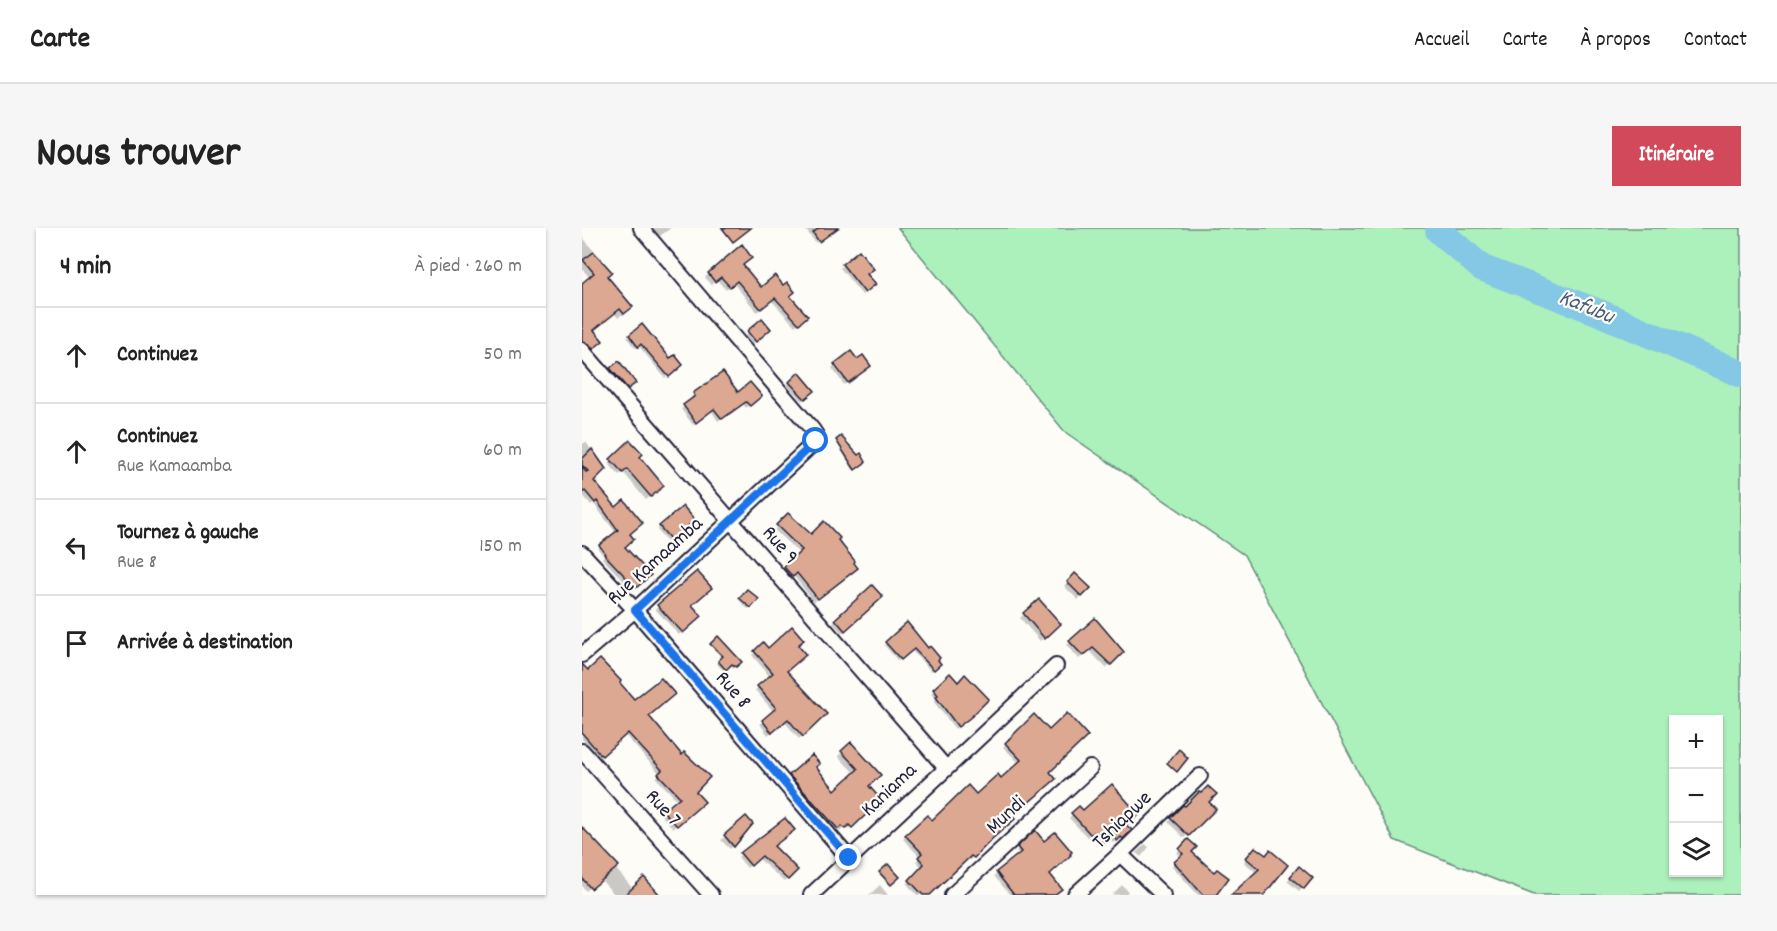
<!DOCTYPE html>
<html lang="fr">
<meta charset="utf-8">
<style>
:root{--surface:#fff;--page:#f6f6f6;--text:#222;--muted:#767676;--line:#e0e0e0;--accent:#d1495b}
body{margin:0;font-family:Dekko,sans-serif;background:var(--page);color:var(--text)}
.controls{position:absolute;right:18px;bottom:18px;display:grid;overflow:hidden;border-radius:0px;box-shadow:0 2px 4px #0004}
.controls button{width:54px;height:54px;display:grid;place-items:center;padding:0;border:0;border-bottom:2px solid var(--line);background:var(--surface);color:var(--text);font:30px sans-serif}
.stop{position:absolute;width:18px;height:18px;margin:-14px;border:4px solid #1a73e8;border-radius:50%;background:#fff}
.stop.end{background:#1a73e8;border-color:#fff;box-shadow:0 2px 6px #0008}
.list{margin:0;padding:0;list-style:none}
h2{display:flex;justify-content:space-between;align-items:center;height:78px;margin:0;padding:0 24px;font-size:26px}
h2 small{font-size:20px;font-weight:400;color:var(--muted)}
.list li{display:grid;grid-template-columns:39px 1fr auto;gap:18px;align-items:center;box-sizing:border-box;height:96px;padding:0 24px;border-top:2px solid var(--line)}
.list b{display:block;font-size:22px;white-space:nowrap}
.list p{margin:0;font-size:20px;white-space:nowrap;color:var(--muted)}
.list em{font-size:20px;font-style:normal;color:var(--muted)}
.icon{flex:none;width:33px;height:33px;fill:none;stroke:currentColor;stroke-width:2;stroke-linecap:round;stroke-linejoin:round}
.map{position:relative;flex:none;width:1159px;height:667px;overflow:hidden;border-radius:0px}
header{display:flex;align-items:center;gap:36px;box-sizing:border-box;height:84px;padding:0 30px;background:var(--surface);border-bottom:2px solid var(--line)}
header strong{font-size:28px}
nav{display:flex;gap:33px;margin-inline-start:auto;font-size:21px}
.intro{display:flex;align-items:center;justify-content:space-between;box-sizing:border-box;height:144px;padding:0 36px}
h1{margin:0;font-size:42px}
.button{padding:15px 27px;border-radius:0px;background:var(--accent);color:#fff;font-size:21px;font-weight:700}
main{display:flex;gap:36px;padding:0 36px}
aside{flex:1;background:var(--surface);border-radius:0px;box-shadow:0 2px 4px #0004}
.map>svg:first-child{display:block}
.green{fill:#acf1bc;stroke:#678a7c;stroke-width:1.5;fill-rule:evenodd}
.shadow{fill:#0003}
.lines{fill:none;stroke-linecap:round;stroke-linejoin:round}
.river{stroke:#84c8e5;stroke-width:27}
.building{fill:#dda892;stroke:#22223b;stroke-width:1.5}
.street-casing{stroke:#22223b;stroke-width:18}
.street{stroke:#fdfcf7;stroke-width:14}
.route{stroke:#1a73e8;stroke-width:8}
.labels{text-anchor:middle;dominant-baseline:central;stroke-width:4.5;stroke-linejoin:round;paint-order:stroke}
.street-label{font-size:21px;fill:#22223b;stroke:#fdfcf7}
.water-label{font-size:22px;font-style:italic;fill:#445c76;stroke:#fdfcf7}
</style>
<header>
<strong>Carte</strong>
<nav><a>Accueil</a><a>Carte</a><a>À propos</a><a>Contact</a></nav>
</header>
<div class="intro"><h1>Nous trouver</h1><a class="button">Itinéraire</a></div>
<main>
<aside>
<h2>4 min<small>À pied · 260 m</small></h2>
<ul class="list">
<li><svg class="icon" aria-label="ahead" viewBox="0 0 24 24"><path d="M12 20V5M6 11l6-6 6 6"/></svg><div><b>Continuez</b></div><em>50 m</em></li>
<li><svg class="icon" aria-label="ahead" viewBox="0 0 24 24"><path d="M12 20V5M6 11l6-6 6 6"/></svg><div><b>Continuez</b><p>Rue Kamaamba</p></div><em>60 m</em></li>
<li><svg class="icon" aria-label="left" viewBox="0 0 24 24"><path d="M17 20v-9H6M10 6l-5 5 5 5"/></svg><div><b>Tournez à gauche</b><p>Rue 8</p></div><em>150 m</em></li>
<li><svg class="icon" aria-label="arrive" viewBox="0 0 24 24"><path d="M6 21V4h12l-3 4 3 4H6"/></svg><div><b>Arrivée à destination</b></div></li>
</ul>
</aside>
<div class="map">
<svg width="1159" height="667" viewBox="0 0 1159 667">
<rect width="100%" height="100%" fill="#fdfcf7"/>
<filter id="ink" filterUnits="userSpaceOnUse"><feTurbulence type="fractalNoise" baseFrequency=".0167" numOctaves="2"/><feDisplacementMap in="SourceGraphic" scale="12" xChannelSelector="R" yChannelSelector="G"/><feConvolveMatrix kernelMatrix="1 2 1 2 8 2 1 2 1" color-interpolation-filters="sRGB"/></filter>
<g filter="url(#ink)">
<path class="green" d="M 316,0 L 1159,0 L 1159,667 L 952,667 L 812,612 L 662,327 L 483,204 ZM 1092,491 L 1136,491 L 1136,644 L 1092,644 Z"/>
<g class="shadow">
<polygon points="68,0 89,0 75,10"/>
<polygon points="222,0 248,0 248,5 234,15"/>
<polygon points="0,8 28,44 24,48 44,83 36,90 32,85 11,102 14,117 5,125 0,120 0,57 8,50 0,41"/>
<polygon points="159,37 179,61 207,68 224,88 213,98 189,72 175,84 151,55 144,62 135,52 129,57 123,49 127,46"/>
<polygon points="261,37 284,46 292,56 280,67 258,40"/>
<polygon points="180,93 187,101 170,116 163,108"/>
<polygon points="60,98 88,132 99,136 83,150 56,117 53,120 45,110"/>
<polygon points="37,135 48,158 42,163 25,145"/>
<polygon points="253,137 283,142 262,157 250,140"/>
<polygon points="217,146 231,163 220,173 205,157"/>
<polygon points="112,166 155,166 178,168 164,180 160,175 136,193 129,182 111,197 99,181 111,171 109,169"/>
<polygon points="259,210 281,235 271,242 254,214"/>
<polygon points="4,214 22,241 10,253 46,306 41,319 67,347 50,362 20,330 22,328 16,321 34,305 11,275 9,277 0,266 0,216"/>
<polygon points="48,214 77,261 64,272 41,244 37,247 26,235"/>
<polygon points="206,287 229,308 254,312 270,343 232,374 211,347 207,351 200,344 218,326 192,302"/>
<polygon points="107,295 85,314 75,302 78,299"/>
<polygon points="493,347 507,360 496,372 482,358"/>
<polygon points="290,359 299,369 260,405 251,395"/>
<polygon points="165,363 175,371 166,381 157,372"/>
<polygon points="88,369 108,377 118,388 97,407 73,381"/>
<polygon points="456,373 477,396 458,413 438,390"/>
<polygon points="513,392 540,424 524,440 507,422 497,431 485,417"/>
<polygon points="325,397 357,436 349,443 329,422 316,433 302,417"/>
<polygon points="136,410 158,434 152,440 148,436 141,442 135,436 141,430 128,418"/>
<polygon points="181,417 186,422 214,417 203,443 243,486 217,511 202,493 186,507 178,496 192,484 173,462 188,449 170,427"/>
<polygon points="0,438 6,444 36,455 100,529 112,564 121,574 91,600 79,587 96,573 74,550 78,546 42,506 17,530 0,511"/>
<polygon points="368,447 384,492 373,501 352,474 354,471 349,465"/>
<polygon points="452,488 466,544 388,632 385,629 347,667 335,667 325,656 341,640 334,633 338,629 321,611 345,589 350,594 419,552 437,535 421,519"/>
<polygon points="269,516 285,559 300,575 289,585 286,582 265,602 262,599 258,604 255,600 252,604 205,551 230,529 232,540 253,564 273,546 256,528"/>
<polygon points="625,574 632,581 602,610 586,594 601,579"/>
<polygon points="497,580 501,584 547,602 537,613 535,612 531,615 526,610 518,617 508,606 505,609 487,590"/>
<polygon points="164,590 151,618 148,621 139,612"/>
<polygon points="203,592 191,619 214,642 202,654 176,630 165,640 156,629"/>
<polygon points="0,601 51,661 71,667 33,667 18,651 4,663 0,658"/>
<polygon points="453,605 471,667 428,667 412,648 438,627 434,623"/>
<polygon points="606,613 608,624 632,667 616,667 590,638 600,629 595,625"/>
<polygon points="563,616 567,619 559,629 554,625"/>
<polygon points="670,624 684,629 675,645 662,634"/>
<polygon points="306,638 315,649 307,657 297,646"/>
<polygon points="717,640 729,650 717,663 705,653"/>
<polygon points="298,657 306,667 287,667"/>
<polygon points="540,657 546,663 544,666 530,667"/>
</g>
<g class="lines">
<polyline class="river" points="858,0 857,3 900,40 1016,84 1159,146"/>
</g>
<g class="building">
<polygon points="140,0 169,0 151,14"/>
<polygon points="237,0 256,0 237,14 231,5"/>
<polygon points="160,16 170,30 161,37 179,59 193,47 201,57 205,54 213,64 208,68 226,88 217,96 193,70 179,81 155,53 148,59 139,49 133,54 126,45"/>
<polygon points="277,22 292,41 285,46 294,56 283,65 260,36"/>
<polygon points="12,24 30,44 25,48 51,79 42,86 38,81 12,102 21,113 11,121 6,116 0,113 0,55 12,45 1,32"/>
<polygon points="180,90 189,101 174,114 165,103"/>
<polygon points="60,96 88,130 93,127 101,137 87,149 59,116 56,119 47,107"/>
<polygon points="269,123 275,131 281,127 289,138 266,155 252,136"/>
<polygon points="37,133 54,155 46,161 28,140"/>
<polygon points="141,144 156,164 168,154 180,168 168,178 164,174 140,191 132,181 114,195 101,177 113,168 111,165"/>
<polygon points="217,144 233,163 223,171 207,154"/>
<polygon points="259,208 276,227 279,225 284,234 273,242 254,212"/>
<polygon points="48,212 61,226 58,229 82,258 69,269 45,241 41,245 28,231"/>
<polygon points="10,221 24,241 12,253 34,279 42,272 61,295 48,306 52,311 43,319 69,347 54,360 22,326 23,325 17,317 36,302 15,273 13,275 3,263 0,265 0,239 4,244 6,243 0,237 0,231"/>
<polygon points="101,278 113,292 89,312 77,298"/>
<polygon points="206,285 229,306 242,293 258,310 256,312 273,333 272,335 276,340 236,371 215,345 211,349 202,339 220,322 194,297"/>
<polygon points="115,343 130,360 110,377 120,388 101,405 75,377"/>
<polygon points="493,345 509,360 500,369 485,354"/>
<polygon points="290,357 301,369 263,403 253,391"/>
<polygon points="165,361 177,371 169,380 157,370"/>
<polygon points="457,371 479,396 463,411 441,385"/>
<polygon points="513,390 542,424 529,437 511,420 501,428 487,413"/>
<polygon points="325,394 346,420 348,418 358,430 356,432 359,436 352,442 332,421 319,432 303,414"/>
<polygon points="210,398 222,412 216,417 224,427 205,443 245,486 221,509 206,491 190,505 180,492 194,480 175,458 191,445 172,423 181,414 186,420"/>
<polygon points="136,408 160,434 154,439 150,436 144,442 136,433 141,428 128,416"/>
<polygon points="18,431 39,453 38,455 52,471 79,450 93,466 67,488 100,527 102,524 128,549 114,564 123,574 95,598 81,583 98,569 76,546 80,542 46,505 20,528 0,505 0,436 6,442"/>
<polygon points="368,445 376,454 383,446 407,471 389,489 376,499 354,469 356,467 351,461"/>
<polygon points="485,485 506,508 468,544 474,551 431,588 433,591 410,611 392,630 389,628 348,667 341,667 327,652 342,636 336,629 340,625 323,607 345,587 350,592 386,557 394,566 416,546 419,550 439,532 423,515 452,486 467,502"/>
<polygon points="269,514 299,547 287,558 302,575 294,583 291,580 270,600 267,597 263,601 260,598 256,601 207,547 230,527 238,536 234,539 253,562 276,541 259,523"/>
<polygon points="597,521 606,530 595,544 585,535"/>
<polygon points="530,556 557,587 544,597 550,602 541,611 539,609 535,613 530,607 522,615 512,604 509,607 489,585 497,578 501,582"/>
<polygon points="626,558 635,566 627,574 634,581 607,608 588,590 601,577 603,578 617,564 619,565"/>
<polygon points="164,588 171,596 152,619 142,607"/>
<polygon points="203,590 213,602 192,618 216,642 206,652 180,628 169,638 158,625"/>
<polygon points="0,599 37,638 9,661 0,650"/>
<polygon points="453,602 462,613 473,604 490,624 488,626 489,627 468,646 480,661 472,667 432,667 414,644 439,624 435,619"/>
<polygon points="606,611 615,619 610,624 632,644 635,641 647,650 634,667 621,667 592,634 601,626 597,621"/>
<polygon points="673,619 684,627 688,622 706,637 682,667 649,667 677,641 664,630"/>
<polygon points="306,636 318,649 309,657 297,644"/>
<polygon points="717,638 731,650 722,661 708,649"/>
<polygon points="62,649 78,667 43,667"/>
</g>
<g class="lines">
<defs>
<g id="street">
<polyline points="0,122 364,540"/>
<polyline points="0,325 53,382 267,630"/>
<polyline points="0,427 53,382 234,213 234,207 230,201 59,0"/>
<polyline points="0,523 129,667"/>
<polyline points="538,626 581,667"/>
<polyline points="229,667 474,438"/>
<polyline points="370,667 508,540"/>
<polyline points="493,667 538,626 618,548"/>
</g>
</defs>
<use href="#street" class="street-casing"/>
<use href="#street" class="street"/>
</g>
</g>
<g class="lines" filter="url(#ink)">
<polyline class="route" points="234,213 53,382 267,630"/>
</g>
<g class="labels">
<g class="street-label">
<text transform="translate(197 318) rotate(49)">Rue 9</text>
<text transform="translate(74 334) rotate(-42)">Rue Kamaamba</text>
<text transform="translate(150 463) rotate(49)">Rue 8</text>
<text transform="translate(308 563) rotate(-43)">Kaniama</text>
<text transform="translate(80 581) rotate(48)">Rue 7</text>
<text transform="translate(425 588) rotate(-43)">Mundi</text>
<text transform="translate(541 593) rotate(-44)">Tshiapwe</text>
</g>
<g class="water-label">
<text transform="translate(1004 80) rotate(22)">Kafubu</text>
</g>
</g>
</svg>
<div class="controls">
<button>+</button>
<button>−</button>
<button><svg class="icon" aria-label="layers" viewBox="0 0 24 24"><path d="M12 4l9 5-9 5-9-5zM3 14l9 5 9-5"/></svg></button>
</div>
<div class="stop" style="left:234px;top:213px"></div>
<div class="stop end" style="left:267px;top:630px"></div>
</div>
</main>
